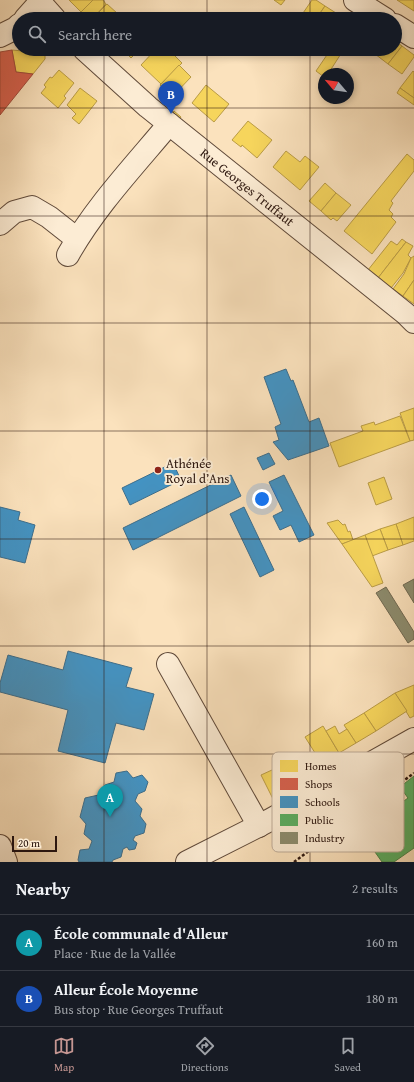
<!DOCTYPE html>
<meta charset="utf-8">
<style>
:root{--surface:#171b24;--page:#20242c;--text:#f1f3f6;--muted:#9ea1a6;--line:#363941;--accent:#c59692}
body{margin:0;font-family:"Gentium Book Plus",serif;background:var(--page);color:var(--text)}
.compass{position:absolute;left:318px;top:68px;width:36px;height:36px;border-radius:50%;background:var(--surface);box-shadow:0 2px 6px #0003;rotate:299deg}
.scale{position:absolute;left:12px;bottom:10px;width:45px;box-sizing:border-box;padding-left:4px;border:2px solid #2d170f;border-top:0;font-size:11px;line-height:14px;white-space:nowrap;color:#2d170f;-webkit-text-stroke:3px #fcecd4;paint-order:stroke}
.you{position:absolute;left:262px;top:499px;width:14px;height:14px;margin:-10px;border:3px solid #fff;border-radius:50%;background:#1a73e8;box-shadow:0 0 0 6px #1a73e833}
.badge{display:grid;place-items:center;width:26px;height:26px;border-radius:50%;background:var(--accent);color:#fff;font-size:13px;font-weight:700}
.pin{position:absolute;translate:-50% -33px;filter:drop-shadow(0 1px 2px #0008)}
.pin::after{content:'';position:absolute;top:21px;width:14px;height:12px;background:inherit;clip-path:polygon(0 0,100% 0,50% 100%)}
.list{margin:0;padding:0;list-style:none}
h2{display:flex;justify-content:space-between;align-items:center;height:52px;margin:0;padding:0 16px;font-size:17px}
h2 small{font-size:13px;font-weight:400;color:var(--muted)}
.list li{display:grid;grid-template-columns:26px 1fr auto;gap:12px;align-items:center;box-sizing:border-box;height:56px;padding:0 16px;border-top:1px solid var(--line)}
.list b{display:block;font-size:15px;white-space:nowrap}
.list p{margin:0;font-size:13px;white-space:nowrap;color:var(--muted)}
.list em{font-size:13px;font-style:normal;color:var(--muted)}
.icon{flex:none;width:22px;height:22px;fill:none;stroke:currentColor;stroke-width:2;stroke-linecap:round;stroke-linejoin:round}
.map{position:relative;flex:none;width:414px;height:862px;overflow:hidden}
.search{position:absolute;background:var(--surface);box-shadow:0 2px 6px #0003;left:12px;right:12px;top:12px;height:44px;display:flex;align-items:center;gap:10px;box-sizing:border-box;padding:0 14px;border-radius:22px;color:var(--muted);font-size:15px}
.sheet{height:164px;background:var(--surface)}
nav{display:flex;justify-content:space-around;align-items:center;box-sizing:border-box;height:56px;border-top:1px solid var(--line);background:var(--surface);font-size:11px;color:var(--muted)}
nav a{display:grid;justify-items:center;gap:2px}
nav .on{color:var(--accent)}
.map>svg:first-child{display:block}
.homes{fill:#f6d55c;stroke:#ba9c45}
.shops{fill:#d6604d;stroke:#a34a3a}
.schools{fill:#4393c3;stroke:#3c6e8d}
.public{fill:#5aae61;stroke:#4c8148}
.industry{fill:#8c8c6e;stroke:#706952}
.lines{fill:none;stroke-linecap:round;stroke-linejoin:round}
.minor-casing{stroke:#604a3a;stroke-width:24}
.path{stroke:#2d170f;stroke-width:2.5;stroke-dasharray:3 2;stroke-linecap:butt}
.minor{stroke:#fcecd4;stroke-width:22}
.grid{fill:none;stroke:#2d170f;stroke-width:1;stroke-opacity:0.55}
.poi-dot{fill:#8f2418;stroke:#fcecd4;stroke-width:1.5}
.labels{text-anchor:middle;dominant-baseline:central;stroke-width:4;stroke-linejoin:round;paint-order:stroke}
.street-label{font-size:13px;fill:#2d170f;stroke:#fcecd4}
.poi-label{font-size:13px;fill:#2d170f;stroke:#fcecd4;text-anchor:start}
.key{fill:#fcecd4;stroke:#beac99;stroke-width:1}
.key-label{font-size:11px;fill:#2d170f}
</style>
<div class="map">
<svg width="414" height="862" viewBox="0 0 414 862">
<rect width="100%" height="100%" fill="#fbe2bd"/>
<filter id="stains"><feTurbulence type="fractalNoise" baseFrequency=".005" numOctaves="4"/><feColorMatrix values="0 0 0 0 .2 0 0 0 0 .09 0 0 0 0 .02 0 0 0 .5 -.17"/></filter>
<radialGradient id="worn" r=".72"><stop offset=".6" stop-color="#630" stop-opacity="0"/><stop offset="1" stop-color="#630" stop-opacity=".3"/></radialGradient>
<g class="homes">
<polygon points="69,0 93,0 81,12"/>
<polygon points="93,0 103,0 106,4 92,19 88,19 81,12"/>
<polygon points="274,0 285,0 281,5"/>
<polygon points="312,0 316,0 325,6 316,19 305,19 301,16"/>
<polygon points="397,0 414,0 414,11"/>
<polygon points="107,4 118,14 114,19 92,19"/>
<polygon points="325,6 336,13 332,19 316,19"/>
<polygon points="395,41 402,46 388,64 375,54 378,49 395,49"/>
<polygon points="402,46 414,55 414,57 402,74 388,64"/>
<polygon points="122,49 140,49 131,58"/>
<polygon points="156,49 168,49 182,63 161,84 141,65"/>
<polygon points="331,49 344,49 328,74 324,74 324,77 316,71"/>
<polygon points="370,49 378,49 376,53"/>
<polygon points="12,50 45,53 45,59 33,74 16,72"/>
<polygon points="179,65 191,77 172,97 160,85"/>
<polygon points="59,70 74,83 64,96 66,98 58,108 41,93 46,87 44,85 50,77 52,78"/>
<polygon points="413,71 414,72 414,98 400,88"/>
<polygon points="206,85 229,104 214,122 192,103"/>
<polygon points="80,88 97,101 79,124 72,118 76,114 67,105"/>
<polygon points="400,88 414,98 414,105 397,93"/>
<polygon points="174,111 181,117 179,120 172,114"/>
<polygon points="248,121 272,140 257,158 242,145 241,147 232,140"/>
<polygon points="286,151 300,162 305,156 319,167 300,190 273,167"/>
<polygon points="407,154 414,160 414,171 391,201 393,203 389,210 393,214 391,217 396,222 372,254 344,231"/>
<polygon points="325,183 336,193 321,211 309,201"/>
<polygon points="336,193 351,205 337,221 333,218 331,220 321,211"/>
<polygon points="402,239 406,242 378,278 368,270 391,241 397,245"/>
<polygon points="406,242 413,246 408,255 411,258 403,273 391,288 378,278"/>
<polygon points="414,256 414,280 403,296 393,289 404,274 411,258"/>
<polygon points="414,280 414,304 403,296"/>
<polygon points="414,408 414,440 410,441 400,413"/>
<polygon points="400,416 410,441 339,467 330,443 363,431 361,426 374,422 375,425"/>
<polygon points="384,477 392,499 376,505 368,483"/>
<polygon points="414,517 414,541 403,545 396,524"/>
<polygon points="338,520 343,525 345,524 348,532 350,531 353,540 342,544 327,523"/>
<polygon points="396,524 403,545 388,550 380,529"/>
<polygon points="380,529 388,550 372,556 365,535"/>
<polygon points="365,535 383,583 372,587 342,544"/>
<polygon points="414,685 414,716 410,718 395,693"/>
<polygon points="395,693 407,711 376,731 364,713"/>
<polygon points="364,713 376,731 356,743 344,725"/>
<polygon points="323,726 339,753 322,764 305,737"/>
<polygon points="335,726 339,734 347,729 356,743 339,753 326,731"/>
<polygon points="272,770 286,798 275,803 261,775"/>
</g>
<polygon class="shops" points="12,50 16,72 33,74 0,115 0,52"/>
<g class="schools">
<polygon points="286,369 291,381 293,380 309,422 319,418 329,446 288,460 273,442 279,440 275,427 281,424 264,377"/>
<polygon points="269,453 275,464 263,470 257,458"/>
<polygon points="173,463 181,480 130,505 122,488"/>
<polygon points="231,475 241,496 133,550 123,528"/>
<polygon points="284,475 314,535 299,542 291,525 280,530 273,516 283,511 269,482"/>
<polygon points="0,507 20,512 18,520 35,525 25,563 0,557"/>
<polygon points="244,507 274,570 260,577 230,514"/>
<polygon points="68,651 132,668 126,687 154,694 144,730 116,723 105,763 58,751 68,710 0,692 0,683 8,655 63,670"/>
<polygon points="127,771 133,778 142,775 148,782 145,791 138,794 135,801 142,809 140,816 146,824 144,833 135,836 133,840 137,843 135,849 129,850 127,847 123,849 121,857 113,860 112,862 79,862 78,860 80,850 89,849 92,841 84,834 86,824 80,817 85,798 103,794 105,785 114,782 116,773"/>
</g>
<polygon class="public" points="414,776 414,848 394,862 382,862 361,832 408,798 400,787"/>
<g class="industry">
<polygon points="414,579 414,603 403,585"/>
<polygon points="386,587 414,632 414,639 408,643 376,593"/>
</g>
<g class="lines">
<defs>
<g id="minor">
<polyline points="38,0 55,19"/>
<polyline points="355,0 385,19"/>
<polyline points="25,19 42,0"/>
<polyline points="395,25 414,37"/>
<polyline points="0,36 16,28 19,25"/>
<path id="s1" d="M 84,49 L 148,107 L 406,314 L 414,322"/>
<polyline points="0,224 14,212 32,207 49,217 77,239"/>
<path d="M 68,255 C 95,207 134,166 169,124"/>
<polyline points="168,664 259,826"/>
<polyline points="335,784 338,809 342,826"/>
<polyline points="0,846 6,862"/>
<polyline points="187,862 270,820 414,739"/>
</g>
</defs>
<use href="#minor" class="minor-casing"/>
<g class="path">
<polyline points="357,815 414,773"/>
<polyline points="294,862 329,836"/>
</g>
<use href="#minor" class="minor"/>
</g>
<path class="grid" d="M 104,0 L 104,19M 207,0 L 207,19M 310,0 L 310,19M 104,49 L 104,862M 207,49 L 207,862M 310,49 L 310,862M 0,108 L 414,108M 0,216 L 414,216M 0,323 L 414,323M 0,431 L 414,431M 0,539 L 414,539M 0,646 L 414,646M 0,754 L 414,754"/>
<circle class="poi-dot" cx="158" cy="470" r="4"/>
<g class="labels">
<g class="street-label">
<text stroke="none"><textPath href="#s1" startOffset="214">Rue Georges Truffaut</textPath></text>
</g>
<g class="poi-label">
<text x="166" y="463">Athénée<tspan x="166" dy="15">Royal d’Ans</tspan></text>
</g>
</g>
<rect x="272" y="752" width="132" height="100" rx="6" class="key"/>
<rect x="280" y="760" width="18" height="12" fill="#f6d55c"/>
<rect x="280" y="778" width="18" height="12" fill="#d6604d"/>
<rect x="280" y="796" width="18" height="12" fill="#4393c3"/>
<rect x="280" y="814" width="18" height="12" fill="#5aae61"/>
<rect x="280" y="832" width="18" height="12" fill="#8c8c6e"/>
<g class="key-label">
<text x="305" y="770">Homes</text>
<text x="305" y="788">Shops</text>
<text x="305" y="806">Schools</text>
<text x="305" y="824">Public</text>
<text x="305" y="842">Industry</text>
</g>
<rect width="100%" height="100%" filter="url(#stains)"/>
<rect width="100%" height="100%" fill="url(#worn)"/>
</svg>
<svg class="compass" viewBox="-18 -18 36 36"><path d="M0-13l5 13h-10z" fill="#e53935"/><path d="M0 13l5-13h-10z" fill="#9ea1a6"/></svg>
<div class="scale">20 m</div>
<div class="you"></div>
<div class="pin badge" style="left:110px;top:817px;background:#0f9aa8">A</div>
<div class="pin badge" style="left:171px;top:114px;background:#1a4fb4">B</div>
<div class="search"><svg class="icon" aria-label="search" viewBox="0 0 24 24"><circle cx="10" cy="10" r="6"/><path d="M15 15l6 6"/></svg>Search here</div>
</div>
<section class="sheet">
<h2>Nearby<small>2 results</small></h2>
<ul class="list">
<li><span class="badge" style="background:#0f9aa8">A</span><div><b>École communale d'Alleur</b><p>Place · Rue de la Vallée</p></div><em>160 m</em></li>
<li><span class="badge" style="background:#1a4fb4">B</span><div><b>Alleur École Moyenne</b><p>Bus stop · Rue Georges Truffaut</p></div><em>180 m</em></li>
</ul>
</section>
<nav>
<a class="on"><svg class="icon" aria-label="map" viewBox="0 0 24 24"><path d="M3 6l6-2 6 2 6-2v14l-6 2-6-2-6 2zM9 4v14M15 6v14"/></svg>Map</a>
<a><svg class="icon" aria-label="directions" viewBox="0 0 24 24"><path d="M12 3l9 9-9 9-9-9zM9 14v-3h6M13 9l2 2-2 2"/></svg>Directions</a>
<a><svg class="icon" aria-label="saved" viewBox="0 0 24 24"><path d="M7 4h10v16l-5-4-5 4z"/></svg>Saved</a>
</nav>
